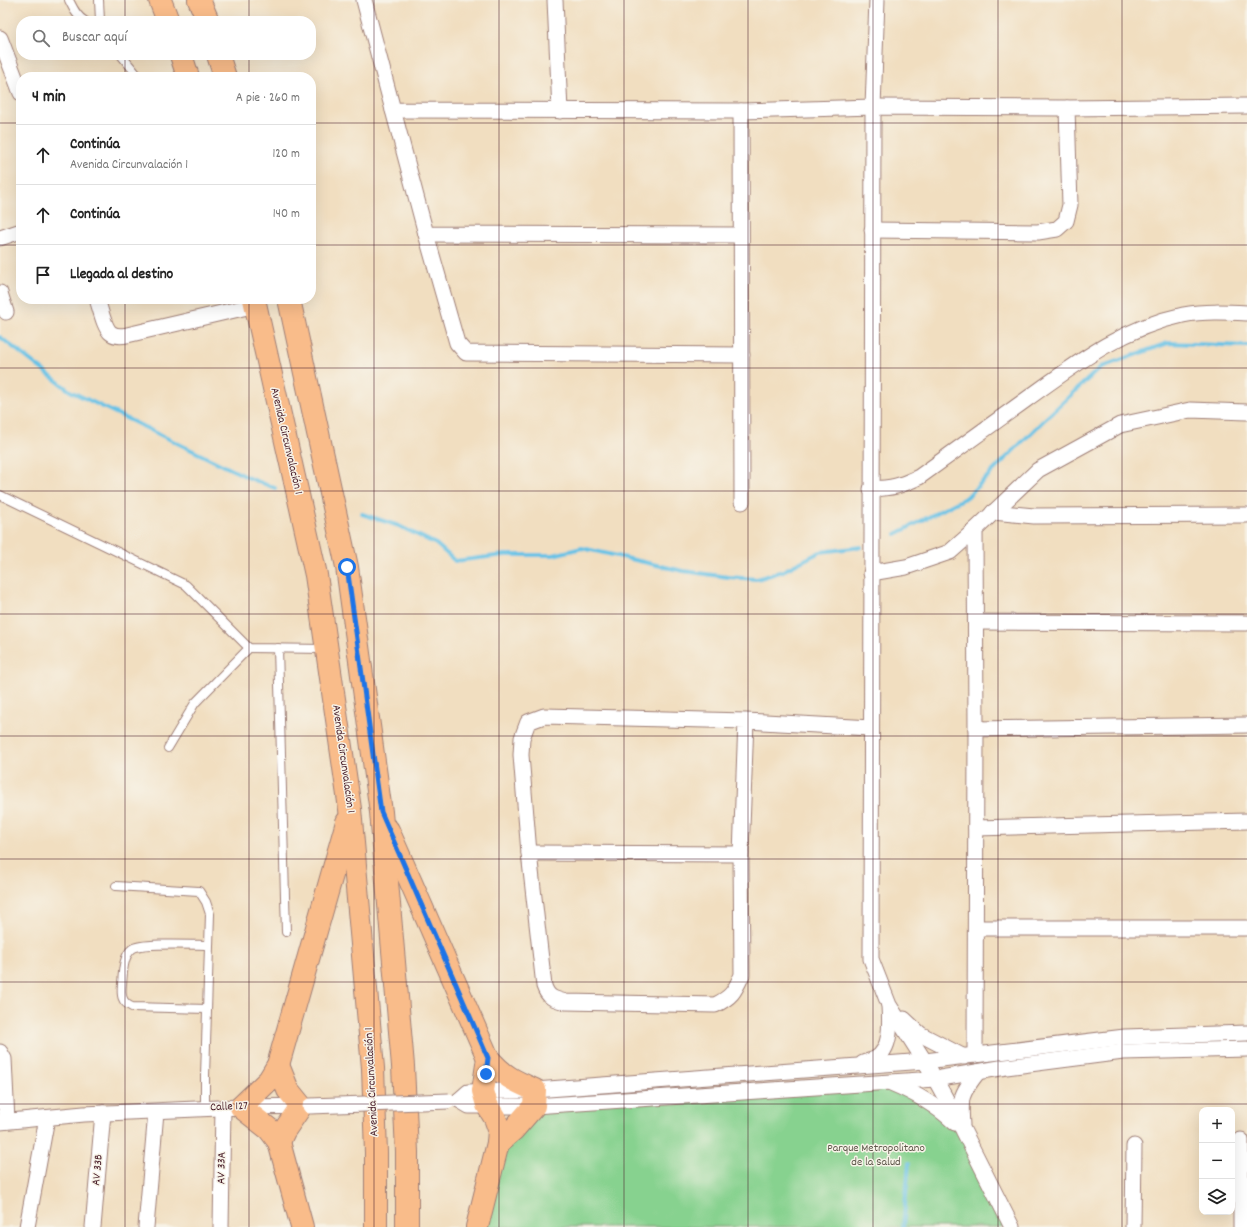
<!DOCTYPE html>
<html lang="es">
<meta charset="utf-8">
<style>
:root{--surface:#fff;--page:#f2f2f2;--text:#222;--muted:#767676;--line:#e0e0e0}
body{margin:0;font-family:Dekko,sans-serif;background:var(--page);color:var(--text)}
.controls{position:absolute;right:12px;bottom:12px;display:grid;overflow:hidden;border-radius:8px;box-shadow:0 4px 16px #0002}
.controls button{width:36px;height:36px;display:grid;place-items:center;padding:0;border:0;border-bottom:1px solid var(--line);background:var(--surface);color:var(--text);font:20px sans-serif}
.stop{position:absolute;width:12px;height:12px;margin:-9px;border:3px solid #1a73e8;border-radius:50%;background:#fff}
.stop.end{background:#1a73e8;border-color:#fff;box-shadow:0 1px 4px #0008}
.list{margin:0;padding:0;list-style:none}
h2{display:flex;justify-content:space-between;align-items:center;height:52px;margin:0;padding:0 16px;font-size:17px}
h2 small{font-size:13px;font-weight:400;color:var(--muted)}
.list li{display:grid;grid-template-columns:26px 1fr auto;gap:12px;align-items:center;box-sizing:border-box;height:60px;padding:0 16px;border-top:1px solid var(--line)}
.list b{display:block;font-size:15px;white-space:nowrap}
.list p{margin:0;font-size:13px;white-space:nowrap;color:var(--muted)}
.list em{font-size:13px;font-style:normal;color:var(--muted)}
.icon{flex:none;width:22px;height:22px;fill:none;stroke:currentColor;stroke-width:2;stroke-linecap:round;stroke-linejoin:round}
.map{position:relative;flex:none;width:1247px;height:1227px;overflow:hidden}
.search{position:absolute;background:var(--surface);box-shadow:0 4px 16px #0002;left:16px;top:16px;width:300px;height:44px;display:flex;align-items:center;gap:10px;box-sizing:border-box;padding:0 14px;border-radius:16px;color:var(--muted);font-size:15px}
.panel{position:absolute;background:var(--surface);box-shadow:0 4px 16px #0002;left:16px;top:72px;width:300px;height:232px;border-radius:16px}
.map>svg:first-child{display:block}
.green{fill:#87d28f;stroke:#68785d}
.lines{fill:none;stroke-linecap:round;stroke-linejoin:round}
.stream{stroke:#68c2e6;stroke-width:4}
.lane-casing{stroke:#9e7e76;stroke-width:10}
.street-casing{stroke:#9e7e76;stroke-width:17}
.primary-casing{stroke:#9e7e76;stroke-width:24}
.lane{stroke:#fff;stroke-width:8}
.street{stroke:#fff;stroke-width:15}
.primary{stroke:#f9bc8a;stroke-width:22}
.street-bridge-casing{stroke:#9e7e76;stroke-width:17;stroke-linecap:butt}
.street-bridge{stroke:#fff;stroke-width:15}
.route{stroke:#1a73e8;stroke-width:5}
.grid{fill:none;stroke:#4a1f2b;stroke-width:1;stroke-opacity:0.55}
.labels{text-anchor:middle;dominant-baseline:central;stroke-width:3;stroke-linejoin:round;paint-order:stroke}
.street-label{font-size:12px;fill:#4a1f2b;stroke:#f7f3e8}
.park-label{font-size:12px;fill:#5c5549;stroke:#f7f3e8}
</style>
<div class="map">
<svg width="1247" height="1227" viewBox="0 0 1247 1227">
<rect width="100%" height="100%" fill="#f7f3e8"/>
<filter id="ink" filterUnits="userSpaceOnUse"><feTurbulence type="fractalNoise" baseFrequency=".025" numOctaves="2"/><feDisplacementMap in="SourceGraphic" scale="8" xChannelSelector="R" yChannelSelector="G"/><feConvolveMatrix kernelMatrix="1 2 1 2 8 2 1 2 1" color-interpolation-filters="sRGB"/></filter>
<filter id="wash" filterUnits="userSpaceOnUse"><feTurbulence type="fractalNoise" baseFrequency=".012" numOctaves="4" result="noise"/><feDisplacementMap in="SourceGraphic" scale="16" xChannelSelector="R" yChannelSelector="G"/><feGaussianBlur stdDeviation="0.9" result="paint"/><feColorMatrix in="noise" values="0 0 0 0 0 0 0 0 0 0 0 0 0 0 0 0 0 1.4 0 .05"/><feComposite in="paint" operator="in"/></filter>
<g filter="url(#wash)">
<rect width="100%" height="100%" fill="#f1dec0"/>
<polygon class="green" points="888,1082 963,1130 1012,1227 477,1227 498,1143 534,1106"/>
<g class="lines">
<g class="stream">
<polyline points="0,337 70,391 249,478 275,488"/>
<polyline points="362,514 399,526 436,544 455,561 505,555 553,555 582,548 683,571 728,577 757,579 783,571 820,552 861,547"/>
<polyline points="896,534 967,497 1044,420 1101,367 1168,343 1247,346"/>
<polyline points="903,1227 909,1163"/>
</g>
</g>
</g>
<g filter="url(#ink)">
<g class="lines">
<defs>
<g id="lane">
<path d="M 69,0 C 73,8 77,17 85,21"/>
<polyline points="99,0 100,21"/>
<polyline points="121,55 139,77"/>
<polyline points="0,495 186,585 249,648 326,649"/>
<polyline points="278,648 286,932"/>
<polyline points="168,748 195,703 249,648"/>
<polyline points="116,886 199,891 206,902 210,914 205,1076 205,1108"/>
<path d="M 207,1009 L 132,1007 C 121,1002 121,995 122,984 C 123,973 123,956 132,949 C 140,942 196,945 209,945"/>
</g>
<g id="street">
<polyline points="364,0 393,110 741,111 742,502"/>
<polyline points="555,0 560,111"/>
<polyline points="877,0 873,107 871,959 889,1005 929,1068 963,1130 1012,1227"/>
<polyline points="0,38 21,93"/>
<polyline points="393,110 426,234 740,235"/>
<polyline points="741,111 873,107 1067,108"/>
<polyline points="872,230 1038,232 1057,229 1066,221 1070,205 1067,108 1247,106"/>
<polyline points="426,234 457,343 466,353 742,355"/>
<polyline points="0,238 21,231"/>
<polyline points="0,293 6,312"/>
<path d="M 97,299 C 100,307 104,328 111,333 C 116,337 122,336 127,335 L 256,305"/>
<path d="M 871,489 C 893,488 900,486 919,477 C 955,451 991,425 1027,399 C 1077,363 1122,328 1183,315 C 1204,311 1226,312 1247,313"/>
<polyline points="993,512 1034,516 1247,515"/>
<polyline points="871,573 906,567 950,552 975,530"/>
<polyline points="976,622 1247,623"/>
<path d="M 746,721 L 741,854 L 742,975 C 734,992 732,997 715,1005 L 566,1002 C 554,999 548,998 544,986 L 529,853 L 521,755 L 522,738 L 528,722 L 544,716 L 746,721 L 871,728"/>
<polyline points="976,729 1247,725"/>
<polyline points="976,828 1247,821"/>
<polyline points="529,853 741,854"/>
<polyline points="976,928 1247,928"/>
<polyline points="904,1019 920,1034 964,1057"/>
<polyline points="0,1052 4,1059 7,1121"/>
<polyline points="975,1055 976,729 975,530 1038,470 1120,425 1190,410 1247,412"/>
<path d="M 863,1063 C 867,1062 871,1060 875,1059 C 892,1049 890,1023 889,1006"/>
<path d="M 891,1083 C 915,1093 936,1105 955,1123"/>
<polyline points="459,1100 468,1092 535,1090 925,1061 1125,1037 1247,1033"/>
<polyline points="459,1100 469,1106 534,1106 935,1079 1006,1067 1123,1052 1247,1049"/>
<polyline points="0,1122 84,1114 241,1107 307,1106"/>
<path d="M 962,1125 C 960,1097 960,1095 978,1072"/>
<polyline points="1241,1140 1241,1227"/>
<polyline points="27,1227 47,1118"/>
<polyline points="93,1227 103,1113"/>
<polyline points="146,1227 156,1112"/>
<polyline points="221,1227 223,1108"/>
<polyline points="1133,1227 1134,1146"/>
</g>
<g id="primary">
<polyline points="160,0 168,21"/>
<polyline points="199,0 208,21"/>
<polyline points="181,55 188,77"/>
<polyline points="218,55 225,77"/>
<polyline points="254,299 316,575 350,809 373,1068 376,1153 376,1227"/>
<polyline points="289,299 347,567 381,812 403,1066 407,1152 407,1227"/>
<path d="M 388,830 L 488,1058 C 503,1076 514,1081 535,1090 L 534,1106 L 513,1130 L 498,1143"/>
<polyline points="278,1065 288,1090 301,1106 284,1131 279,1142"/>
<polyline points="302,1227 279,1142 269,1129 241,1107 269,1080 278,1065 347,822"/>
<polyline points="477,1227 498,1143 499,1129 495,1118 487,1105 483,1091 488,1058"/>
</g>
</defs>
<use href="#lane" class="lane-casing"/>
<use href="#street" class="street-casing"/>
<use href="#primary" class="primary-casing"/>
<use href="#lane" class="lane"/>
<use href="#street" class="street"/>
<use href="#primary" class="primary"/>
<defs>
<polyline id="street-bridge" points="310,1106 449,1101"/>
</defs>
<use href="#street-bridge" class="street-bridge-casing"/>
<use href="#street-bridge" class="street-bridge"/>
</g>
</g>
<g class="lines" filter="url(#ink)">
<polyline class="route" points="347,567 381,812 488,1058 486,1074"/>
</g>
<path class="grid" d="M 125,0 L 125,21M 249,0 L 249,21M 374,0 L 374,1227M 499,0 L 499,1227M 624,0 L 624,1227M 748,0 L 748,1227M 873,0 L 873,1227M 998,0 L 998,1227M 1122,0 L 1122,1227M 125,55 L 125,77M 249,55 L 249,77M 0,123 L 21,123M 311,123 L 1247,123M 0,245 L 21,245M 311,245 L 1247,245M 125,299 L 125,1227M 249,299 L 249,1227M 0,368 L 1247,368M 0,491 L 1247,491M 0,614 L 1247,614M 0,736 L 1247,736M 0,859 L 1247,859M 0,982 L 1247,982M 0,1104 L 1247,1104"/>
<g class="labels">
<g class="street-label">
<text transform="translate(286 441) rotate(77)">Avenida Circunvalación 1</text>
<text transform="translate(343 759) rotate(82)">Avenida Circunvalación 1</text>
<text transform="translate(372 1082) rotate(-93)">Avenida Circunvalación 1</text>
<text transform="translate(229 1107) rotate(-2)">Calle 127</text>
<text transform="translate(222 1168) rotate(-89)">AV 33A</text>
<text transform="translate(98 1170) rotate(-85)">AV 33B</text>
</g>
<g class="park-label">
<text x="876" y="1148">Parque Metropolitano<tspan x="876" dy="14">de la Salud</tspan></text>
</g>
</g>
</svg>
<div class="controls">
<button>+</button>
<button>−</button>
<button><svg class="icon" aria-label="layers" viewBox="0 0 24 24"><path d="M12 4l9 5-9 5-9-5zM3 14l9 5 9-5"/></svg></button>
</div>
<div class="stop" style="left:347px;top:567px"></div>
<div class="stop end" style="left:486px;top:1074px"></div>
<div class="search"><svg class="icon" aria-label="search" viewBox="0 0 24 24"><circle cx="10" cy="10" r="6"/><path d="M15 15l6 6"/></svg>Buscar aquí</div>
<section class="panel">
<h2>4 min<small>A pie · 260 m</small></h2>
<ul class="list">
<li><svg class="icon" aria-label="ahead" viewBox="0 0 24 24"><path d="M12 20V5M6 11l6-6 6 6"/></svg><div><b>Continúa</b><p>Avenida Circunvalación 1</p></div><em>120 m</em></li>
<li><svg class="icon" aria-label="ahead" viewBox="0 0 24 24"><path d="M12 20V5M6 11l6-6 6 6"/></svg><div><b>Continúa</b></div><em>140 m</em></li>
<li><svg class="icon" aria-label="arrive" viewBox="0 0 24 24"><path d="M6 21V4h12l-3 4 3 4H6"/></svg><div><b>Llegada al destino</b></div></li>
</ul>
</section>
</div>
